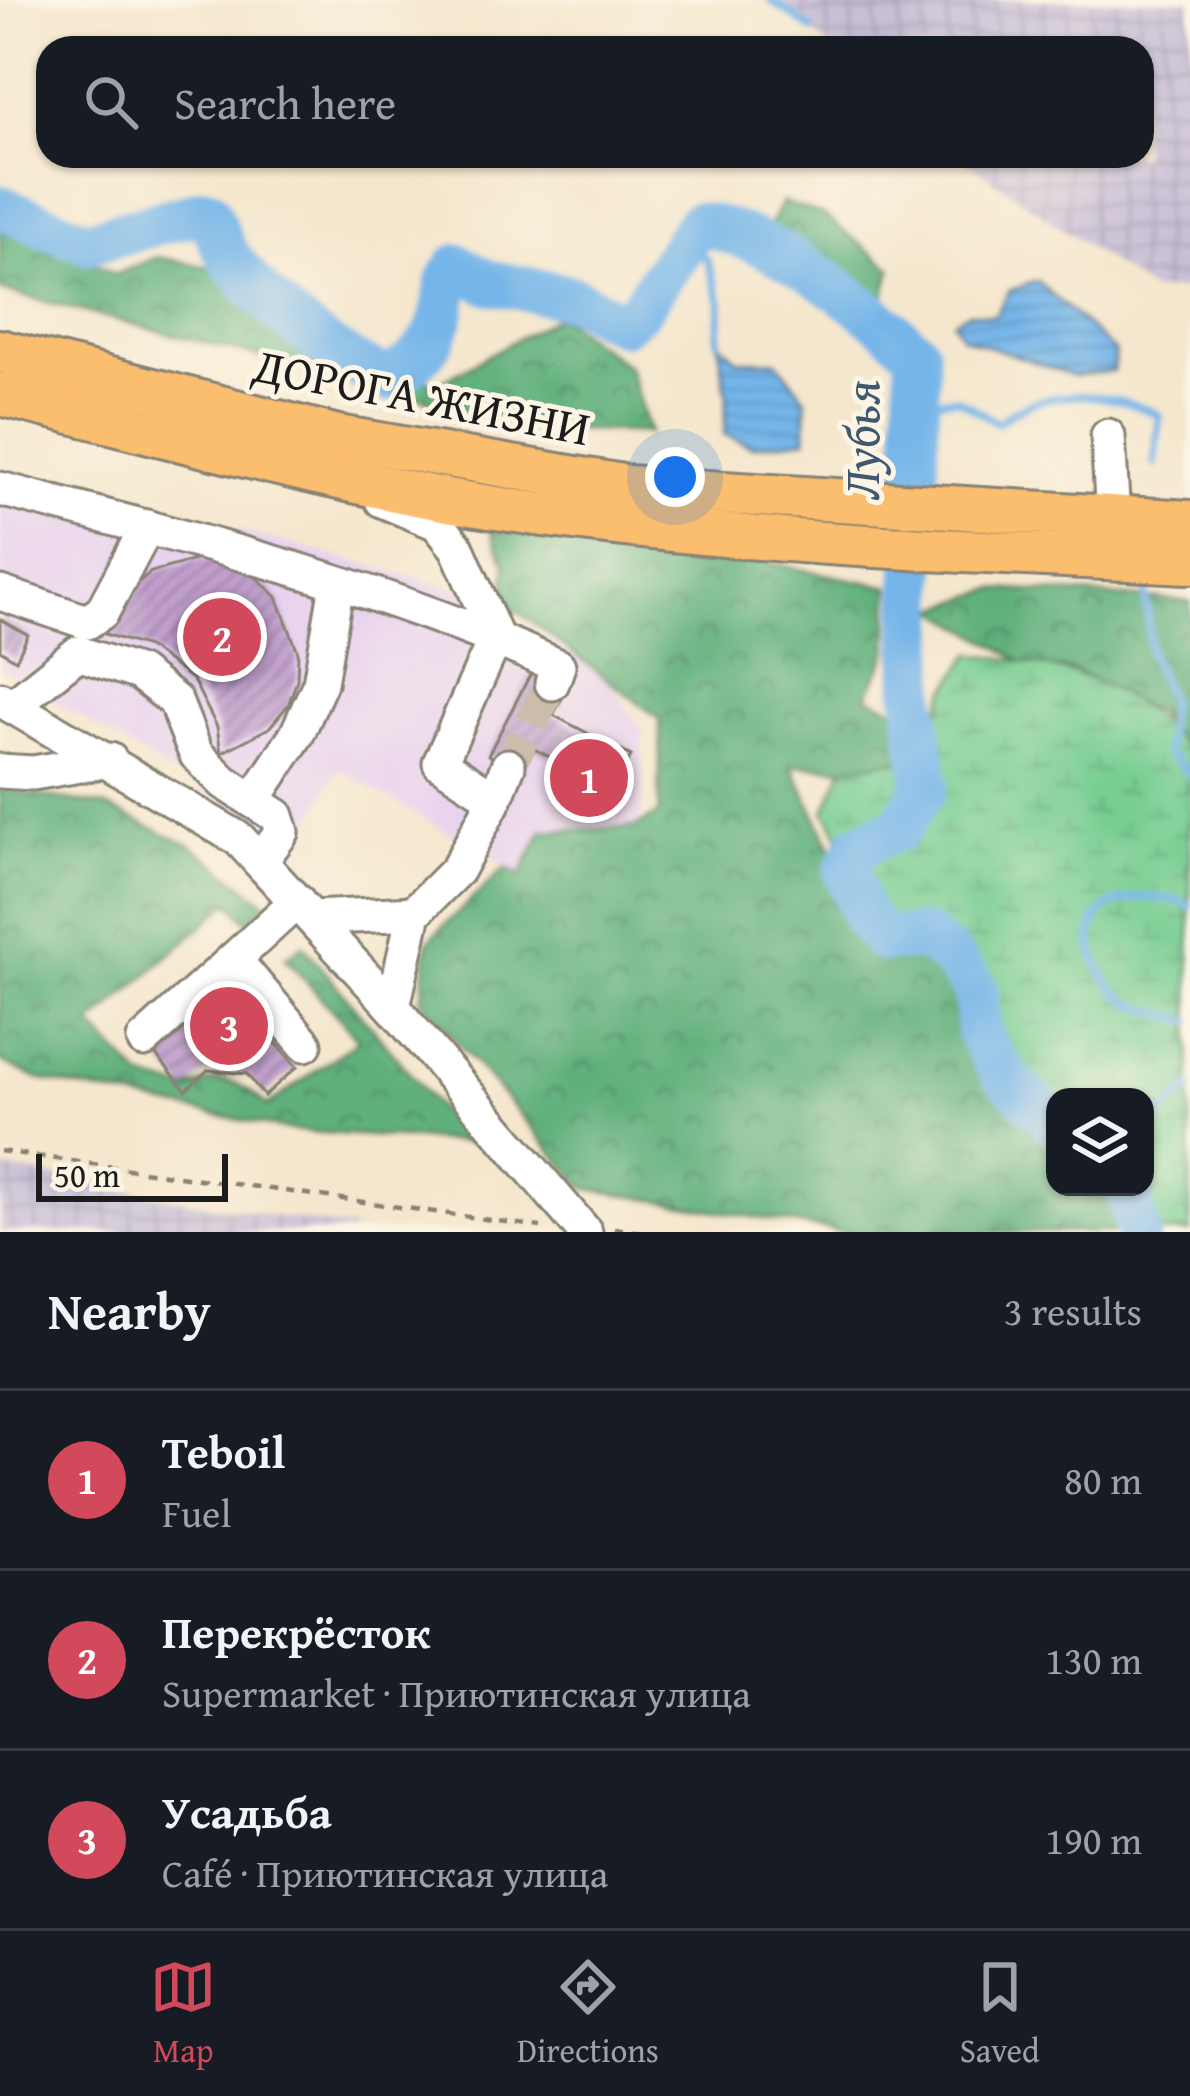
<!DOCTYPE html>
<meta charset="utf-8">
<style>
:root{--surface:#171b24;--page:#20242c;--text:#f1f3f6;--muted:#9ea1a6;--line:#363941;--accent:#d1495b}
body{margin:0;font-family:"Gentium Book Plus",serif;background:var(--page);color:var(--text)}
.controls{position:absolute;right:36px;bottom:36px;display:grid;overflow:hidden;border-radius:24px;box-shadow:0 3px 9px #0004}
.controls button{width:108px;height:108px;display:grid;place-items:center;padding:0;border:0;border-bottom:3px solid var(--line);background:var(--surface);color:var(--text);font:60px sans-serif}
.scale{position:absolute;left:36px;bottom:30px;width:192px;box-sizing:border-box;padding-left:12px;border:6px solid #1c1c1c;border-top:0;font-size:33px;line-height:42px;white-space:nowrap;color:#1c1c1c;-webkit-text-stroke:9px #fcf5e5;paint-order:stroke}
.you{position:absolute;left:675px;top:477px;width:42px;height:42px;margin:-30px;border:9px solid #fff;border-radius:50%;background:#1a73e8;box-shadow:0 0 0 18px #1a73e833}
.badge{display:grid;place-items:center;width:78px;height:78px;border-radius:50%;background:var(--accent);color:#fff;font-size:39px;font-weight:700}
.pin{position:absolute;translate:-50% -50%;border:6px solid #fff;box-shadow:0 3px 12px #0006}
.list{margin:0;padding:0;list-style:none}
h2{display:flex;justify-content:space-between;align-items:center;height:156px;margin:0;padding:0 48px;font-size:51px}
h2 small{font-size:39px;font-weight:400;color:var(--muted)}
.list li{display:grid;grid-template-columns:78px 1fr auto;gap:36px;align-items:center;box-sizing:border-box;height:180px;padding:0 48px;border-top:3px solid var(--line)}
.list b{display:block;font-size:45px;white-space:nowrap}
.list p{margin:0;font-size:39px;white-space:nowrap;color:var(--muted)}
.list em{font-size:39px;font-style:normal;color:var(--muted)}
.icon{flex:none;width:66px;height:66px;fill:none;stroke:currentColor;stroke-width:2;stroke-linecap:round;stroke-linejoin:round}
.map{position:relative;flex:none;width:1190px;height:1232px;overflow:hidden}
.search{position:absolute;background:var(--surface);box-shadow:0 3px 9px #0004;left:36px;right:36px;top:36px;height:132px;display:flex;align-items:center;gap:30px;box-sizing:border-box;padding:0 42px;border-radius:36px;color:var(--muted);font-size:45px}
.sheet{height:696px;background:var(--surface)}
nav{display:flex;justify-content:space-around;align-items:center;box-sizing:border-box;height:168px;border-top:3px solid var(--line);background:var(--surface);font-size:33px;color:var(--muted)}
nav a{display:grid;justify-items:center;gap:6px}
nav .on{color:var(--accent)}
.map>svg:first-child{display:block}
.built{fill:#e8d2ee}
.industrial{fill:url(#industrial-grid)}
.forest{fill:url(#forest-crowns);stroke:#3e664c;stroke-width:3}
.wetland{fill:url(#wetland-marsh);stroke:#4a7457;stroke-width:3}
.water{fill:url(#water-rules);stroke:#486882;stroke-width:3}
.lines{fill:none;stroke-linecap:round;stroke-linejoin:round}
.stream{stroke:#75b5e9;stroke-width:8}
.river{stroke:#75b5e9;stroke-width:45}
.building{fill:url(#building-hatch)}
.minor-tunnel{stroke:#cabeaa;stroke-width:33;stroke-dasharray:33 16;stroke-linecap:butt}
.minor-casing{stroke:#888274;stroke-width:39}
.major-casing{stroke:#888274;stroke-width:48}
.path{stroke:#888274;stroke-width:4.5;stroke-dasharray:9 9;stroke-linecap:butt}
.minor{stroke:#fff;stroke-width:33}
.major{stroke:#fbbd6e;stroke-width:42}
.labels{text-anchor:middle;dominant-baseline:central;stroke-width:10;stroke-linejoin:round;paint-order:stroke}
.street-label{font-size:48px;fill:#1c1c1c;stroke:#fcf5e5}
.water-label{font-size:51px;font-style:italic;fill:#40596e;stroke:#fcf5e5}
</style>
<div class="map">
<svg width="1190" height="1232" viewBox="0 0 1190 1232">
<defs>
<pattern id="industrial-grid" width="8" height="8" patternUnits="userSpaceOnUse" patternTransform="scale(3)"><rect width="8" height="8" fill="#c9bfd7"/><path d="M0 4h8M4 0v8" fill="none" stroke="#aca4b8"/></pattern>
<pattern id="forest-crowns" width="20" height="18" patternUnits="userSpaceOnUse" patternTransform="scale(3)"><rect width="20" height="18" fill="#61b07c"/><path d="M2 6a3 3 0 1 1 6 0M12 15a3 3 0 1 1 6 0" fill="none" stroke="#4f8e65"/></pattern>
<pattern id="wetland-marsh" width="20" height="14" patternUnits="userSpaceOnUse" patternTransform="scale(3)"><rect width="20" height="14" fill="#77cd92"/><path d="M1 5h8M5 5V1M11 12h8M15 12V8" fill="none" stroke="#66af7d"/></pattern>
<pattern id="water-rules" width="6" height="5" patternUnits="userSpaceOnUse" patternTransform="scale(3)"><rect width="6" height="5" fill="#75b5e9"/><path d="M0 2.5h6" fill="none" stroke="#659bc7"/></pattern>
<pattern id="building-hatch" width="6" height="6" patternUnits="userSpaceOnUse" patternTransform="scale(3)"><rect width="6" height="6" fill="#c2a0ce"/><path d="M-1 1l2-2M0 6l6-6M5 7l2-2" fill="none" stroke="#9d82a6"/></pattern>
</defs>
<rect width="100%" height="100%" fill="#fcf5e5"/>
<filter id="ink" filterUnits="userSpaceOnUse"><feTurbulence type="fractalNoise" baseFrequency=".00833" numOctaves="2"/><feDisplacementMap in="SourceGraphic" scale="24" xChannelSelector="R" yChannelSelector="G"/><feConvolveMatrix kernelMatrix="1 2 1 2 8 2 1 2 1" color-interpolation-filters="sRGB"/></filter>
<filter id="wash" filterUnits="userSpaceOnUse"><feTurbulence type="fractalNoise" baseFrequency=".004" numOctaves="4" result="noise"/><feDisplacementMap in="SourceGraphic" scale="48" xChannelSelector="R" yChannelSelector="G"/><feGaussianBlur stdDeviation="2.7" result="paint"/><feColorMatrix in="noise" values="0 0 0 0 0 0 0 0 0 0 0 0 0 0 0 0 0 1.4 0 .05"/><feComposite in="paint" operator="in"/></filter>
<g filter="url(#wash)">
<rect width="100%" height="100%" fill="#f5e7cd"/>
<polygon class="built" points="0,467 473,593 607,677 642,731 643,808 635,827 542,831 521,875 338,769 296,848 0,668"/>
<g class="industrial">
<polygon points="770,0 1190,0 1190,289 1151,291 960,156 1142,156 1142,48 832,48"/>
<polygon points="0,1168 365,1232 0,1232"/>
</g>
<g class="forest">
<polygon points="782,202 823,215 892,268 883,300 767,230"/>
<polygon points="0,231 80,256 116,274 157,257 218,269 365,359 437,384 558,316 629,367 649,433 536,428 0,290"/>
<polygon points="491,531 680,545 890,587 888,653 867,696 936,727 925,763 891,761 843,768 792,765 864,918 884,940 925,937 953,960 976,990 979,1035 1003,1074 1055,1123 1055,1187 1127,1187 1138,1232 843,1232 584,1188 421,1001 428,941 505,868 521,875 542,831 635,827 659,813 660,719 504,601 506,565"/>
<polygon points="995,589 1190,601 1190,754 1157,713 1076,671 1023,662 935,609"/>
<path d="M 0,789 L 104,806 L 194,847 L 266,903 L 250,924 L 229,902 L 91,1025 L 142,1078 L 186,1090 C 221,1072 240,1080 267,1106 L 359,1040 L 285,958 L 303,945 L 467,1142 L 294,1131 L 38,1079 L 0,1061 Z"/>
</g>
<path class="wetland" d="M 972,653 C 1066,669 1127,676 1190,754 L 1190,1232 L 1138,1232 L 1127,1187 L 1145,1187 L 1145,1097 L 1055,1097 L 1055,1123 C 1026,1103 985,1065 979,1029 C 977,1017 980,1003 976,991 C 969,969 942,951 925,937 L 884,940 C 845,897 854,855 825,811 L 843,768 L 891,761 L 925,763 L 945,692 Z"/>
<g class="water">
<polygon points="1037,281 1115,352 1113,371 1074,376 962,337 953,321 969,312 995,316 1009,291"/>
<polygon points="718,340 738,360 777,361 806,399 806,439 751,446 724,434 727,398"/>
</g>
<g class="lines">
<g class="stream">
<polyline points="770,0 812,30"/>
<polyline points="697,224 693,252 707,259 721,303 718,340"/>
<path d="M 913,392 L 929,401 L 956,398 L 998,423 C 1040,385 1109,391 1159,415 L 1155,464"/>
<polyline points="1146,593 1150,654 1169,700 1166,752 1190,775"/>
<path d="M 1190,906 C 1171,894 1119,894 1101,912 C 1077,938 1104,987 1128,1001 C 1146,1012 1170,1014 1190,1021"/>
<polyline points="1155,1121 1190,1088"/>
</g>
<g class="river">
<path d="M 0,207 L 87,242 L 207,210 C 215,226 221,247 232,261 C 271,310 331,357 388,379 C 416,363 436,345 443,312 C 447,292 445,281 458,266 L 488,282 L 570,297 L 623,323 L 640,308 L 697,224 C 769,234 864,304 917,352 L 915,693 L 926,786 L 900,828 L 859,845 L 846,872 L 864,918 L 884,940 L 925,937 L 953,960 L 976,990 L 979,1034 L 1003,1074 L 1055,1123"/>
<polyline points="1127,1187 1138,1232"/>
</g>
</g>
<g id="blocks">
<g class="building">
<polygon points="202,558 256,577 277,597 298,652 297,680 288,705 269,728 221,753 217,727 193,680 148,647 105,634 128,590 151,572"/>
<polygon points="0,619 28,635 16,660 0,650"/>
<polygon points="531,673 566,691 553,715 631,756 599,816 552,791 566,765 534,749 521,773 488,755"/>
<polygon points="230,991 297,1067 264,1096 247,1074 208,1070 186,1090 155,1054"/>
</g>
</g>
</g>
<g filter="url(#ink)">
<use href="#blocks" fill-opacity="0" stroke="#888274" stroke-width="3"/>
<g class="lines">
<polyline class="minor-tunnel" points="508,766 552,683"/>
<defs>
<g id="minor">
<polyline points="1108,436 1113,518"/>
<path d="M 0,489 C 188,538 380,585 558,666 L 552,683"/>
<polyline points="382,500 437,523 457,548 496,637"/>
<polyline points="0,593 87,622 102,612 147,527"/>
<polyline points="0,699 239,839 393,1007 585,1232"/>
<polyline points="12,706 78,653 139,673 175,701 196,754 224,782 277,816 282,832 260,862"/>
<polyline points="0,771 33,773 110,760"/>
<polyline points="495,799 508,766"/>
<polyline points="253,801 297,734 320,683 337,584"/>
<polyline points="297,901 234,959 305,1044"/>
<polyline points="312,918 414,913"/>
<polyline points="393,1007 414,913 457,870 495,799 440,763 496,637"/>
<polyline points="144,1040 234,959"/>
</g>
<g id="major">
<polyline points="0,351 338,437 628,487 1190,522"/>
<path d="M 0,394 C 171,436 342,486 516,511 C 739,544 965,551 1190,562"/>
</g>
</defs>
<use href="#minor" class="minor-casing"/>
<use href="#major" class="major-casing"/>
<g class="path">
<polyline points="0,1151 541,1227"/>
<polyline points="614,1228 641,1232"/>
</g>
<use href="#minor" class="minor"/>
<use href="#major" class="major"/>
</g>
</g>
<g class="labels">
<g class="street-label">
<text transform="translate(422 396) rotate(11)">ДОРОГА ЖИЗНИ</text>
</g>
<g class="water-label">
<text transform="translate(860 440) rotate(-90)">Лубья</text>
</g>
</g>
</svg>
<div class="controls">
<button><svg class="icon" aria-label="layers" viewBox="0 0 24 24"><path d="M12 4l9 5-9 5-9-5zM3 14l9 5 9-5"/></svg></button>
</div>
<div class="scale">50 m</div>
<div class="you"></div>
<div class="pin badge" style="left:589px;top:778px">1</div>
<div class="pin badge" style="left:222px;top:637px">2</div>
<div class="pin badge" style="left:229px;top:1026px">3</div>
<div class="search"><svg class="icon" aria-label="search" viewBox="0 0 24 24"><circle cx="10" cy="10" r="6"/><path d="M15 15l6 6"/></svg>Search here</div>
</div>
<section class="sheet">
<h2>Nearby<small>3 results</small></h2>
<ul class="list">
<li><span class="badge">1</span><div><b>Teboil</b><p>Fuel</p></div><em>80 m</em></li>
<li><span class="badge">2</span><div><b>Перекрёсток</b><p>Supermarket · Приютинская улица</p></div><em>130 m</em></li>
<li><span class="badge">3</span><div><b>Усадьба</b><p>Café · Приютинская улица</p></div><em>190 m</em></li>
</ul>
</section>
<nav>
<a class="on"><svg class="icon" aria-label="map" viewBox="0 0 24 24"><path d="M3 6l6-2 6 2 6-2v14l-6 2-6-2-6 2zM9 4v14M15 6v14"/></svg>Map</a>
<a><svg class="icon" aria-label="directions" viewBox="0 0 24 24"><path d="M12 3l9 9-9 9-9-9zM9 14v-3h6M13 9l2 2-2 2"/></svg>Directions</a>
<a><svg class="icon" aria-label="saved" viewBox="0 0 24 24"><path d="M7 4h10v16l-5-4-5 4z"/></svg>Saved</a>
</nav>
